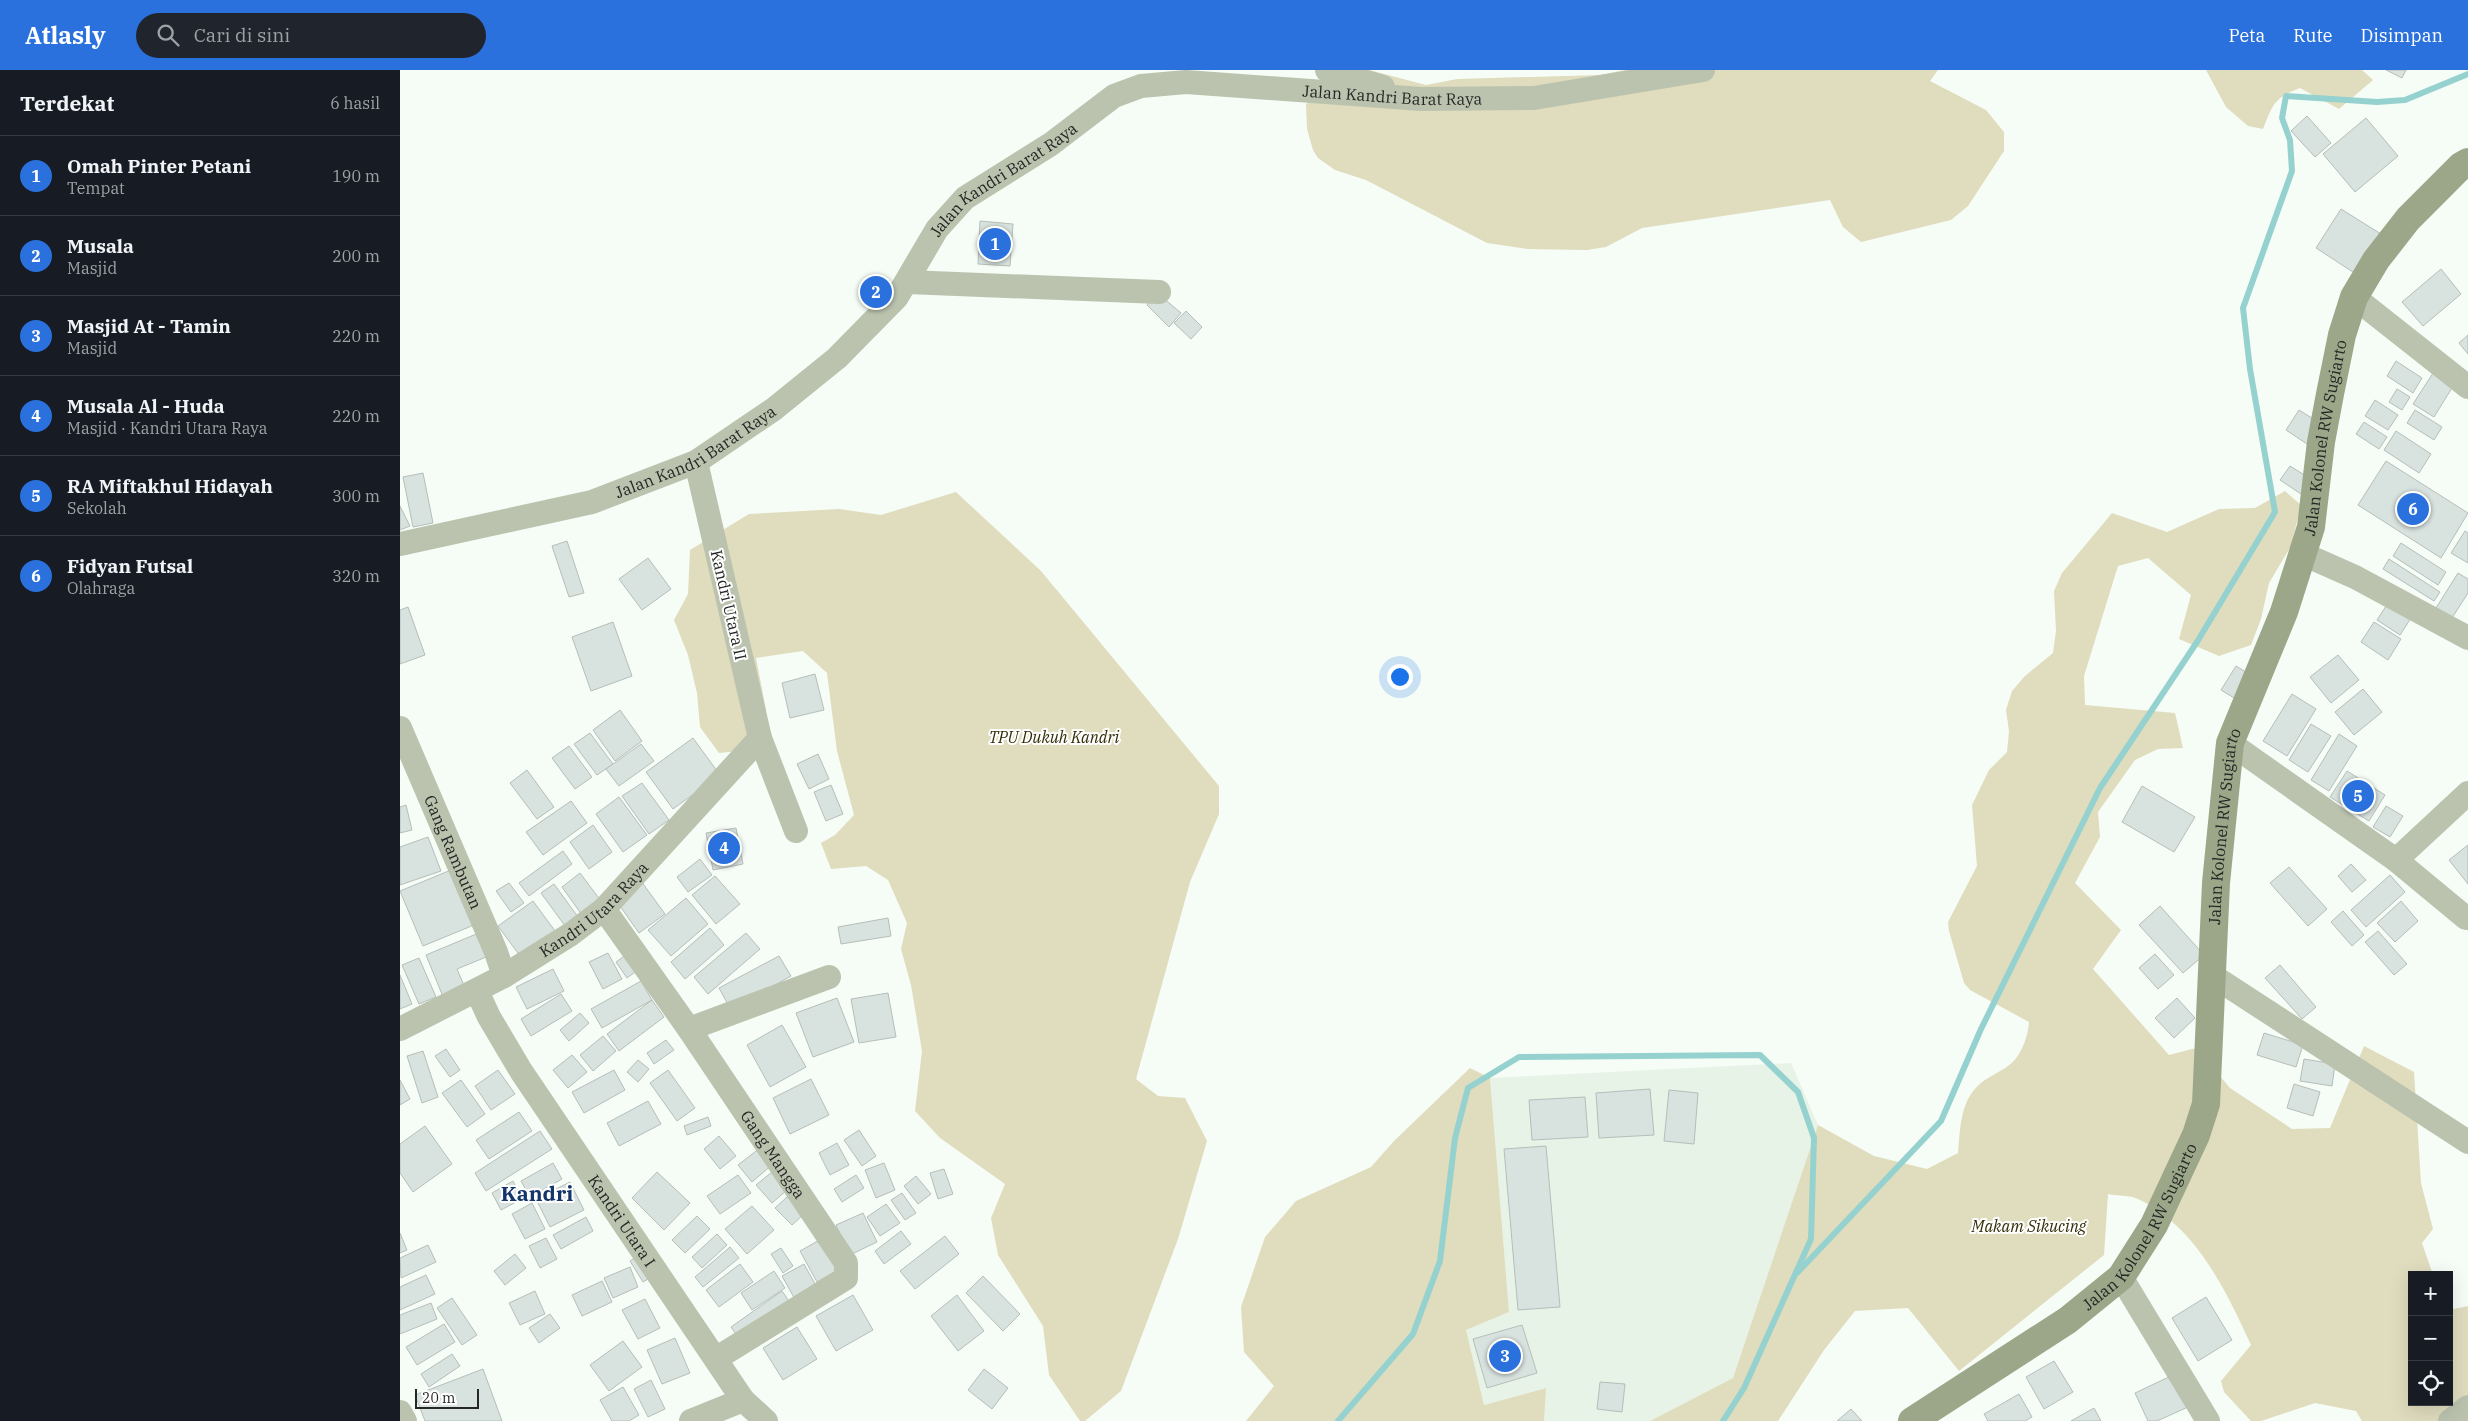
<!DOCTYPE html>
<html lang="id">
<meta charset="utf-8">
<style>
:root{--surface:#171b24;--page:#20242c;--text:#f1f3f6;--muted:#9ea1a6;--line:#363941;--accent:#2a71dd}
body{margin:0;font-family:"IBM Plex Serif",serif;background:var(--page);color:var(--text)}
.controls{position:absolute;right:15px;bottom:15px;display:grid;overflow:hidden;border-radius:0px;box-shadow:0 5px 20px #0002}
.controls button{width:45px;height:45px;display:grid;place-items:center;padding:0;border:0;border-bottom:1px solid var(--line);background:var(--surface);color:var(--text);font:25px sans-serif}
.scale{position:absolute;left:15px;bottom:12px;width:64px;box-sizing:border-box;padding-left:5px;border:2px solid #242724;border-top:0;font-size:14px;line-height:18px;white-space:nowrap;color:#242724;-webkit-text-stroke:4px #fff;paint-order:stroke}
.you{position:absolute;left:999px;top:606px;width:18px;height:18px;margin:-12px;border:4px solid #fff;border-radius:50%;background:#1a73e8;box-shadow:0 0 0 8px #1a73e833}
.badge{display:grid;place-items:center;width:32px;height:32px;border-radius:50%;background:var(--accent);color:#fff;font-size:16px;font-weight:700}
.pin{position:absolute;translate:-50% -50%;border:2px solid #fff;box-shadow:0 1px 5px #0006}
.list{margin:0;padding:0;list-style:none}
h2{display:flex;justify-content:space-between;align-items:center;height:65px;margin:0;padding:0 20px;font-size:21px}
h2 small{font-size:16px;font-weight:400;color:var(--muted)}
.list li{display:grid;grid-template-columns:32px 1fr auto;gap:15px;align-items:center;box-sizing:border-box;height:80px;padding:0 20px;border-top:1px solid var(--line)}
.list b{display:block;font-size:19px;white-space:nowrap}
.list p{margin:0;font-size:16px;white-space:nowrap;color:var(--muted)}
.list em{font-size:16px;font-style:normal;color:var(--muted)}
.icon{flex:none;width:28px;height:28px;fill:none;stroke:currentColor;stroke-width:2;stroke-linecap:round;stroke-linejoin:round}
.map{position:relative;flex:none;width:2068px;height:1351px;overflow:hidden}
header{display:flex;align-items:center;gap:30px;box-sizing:border-box;height:70px;padding:0 25px;background:var(--accent);color:#fff}
header strong{font-size:24px}
nav{display:flex;gap:28px;margin-inline-start:auto;font-size:18px}
.search{width:350px;height:45px;background:var(--page);display:flex;align-items:center;gap:12px;box-sizing:border-box;padding:0 18px;border-radius:28px;color:var(--muted);font-size:19px}
main{display:flex}
aside{flex:1;background:var(--surface)}
.map>svg:first-child{display:block}
.built{fill:#e6f3e6}
.green{fill:#e0dcbe}
.lines{fill:none;stroke-linecap:round;stroke-linejoin:round}
.stream{stroke:#95d2cf;stroke-width:6}
.building{fill:#d8e2de;stroke:#b5beba}
.street{stroke:#bbc3af;stroke-width:24}
.secondary{stroke:#9ca78a;stroke-width:28}
.labels{text-anchor:middle;dominant-baseline:central;stroke-width:4;stroke-linejoin:round;paint-order:stroke}
.street-label{font-size:16px;fill:#242724;stroke:#fff}
.park-label{font-size:16px;font-style:italic;fill:#322d06;stroke:#fff}
.district-label{font-size:21px;font-weight:bold;fill:#13356a;stroke:#fff}
</style>
<header>
<strong>Atlasly</strong>
<div class="search"><svg class="icon" aria-label="search" viewBox="0 0 24 24"><circle cx="10" cy="10" r="6"/><path d="M15 15l6 6"/></svg>Cari di sini</div>
<nav><a>Peta</a><a>Rute</a><a>Disimpan</a></nav>
</header>
<main>
<aside>
<h2>Terdekat<small>6 hasil</small></h2>
<ul class="list">
<li><span class="badge">1</span><div><b>Omah Pinter Petani</b><p>Tempat</p></div><em>190 m</em></li>
<li><span class="badge">2</span><div><b>Musala</b><p>Masjid</p></div><em>200 m</em></li>
<li><span class="badge">3</span><div><b>Masjid At - Tamin</b><p>Masjid</p></div><em>220 m</em></li>
<li><span class="badge">4</span><div><b>Musala Al - Huda</b><p>Masjid · Kandri Utara Raya</p></div><em>220 m</em></li>
<li><span class="badge">5</span><div><b>RA Miftakhul Hidayah</b><p>Sekolah</p></div><em>300 m</em></li>
<li><span class="badge">6</span><div><b>Fidyan Futsal</b><p>Olahraga</p></div><em>320 m</em></li>
</ul>
</aside>
<div class="map">
<svg width="2068" height="1351" viewBox="0 0 2068 1351">
<rect width="100%" height="100%" fill="#f6fdf6"/>
<polygon class="built" points="1391,993 1418,1055 1333,1308 1250,1351 1144,1351 1145,1318 1084,1335 1066,1260 1109,1242 1090,1008"/>
<g class="green">
<polygon points="944,0 969,0 1026,15 1057,9 1200,5 1225,0 1538,0 1530,11 1586,40 1604,62 1604,81 1568,136 1551,150 1461,172 1443,157 1430,130 1242,158 1206,177 1187,180 1127,179 1087,173 966,110 935,100 918,88 913,80 907,59 906,34 935,15"/>
<path d="M 1806,0 L 1962,0 L 1973,10 L 1939,39 L 1900,18 C 1874,28 1873,34 1863,59 L 1848,56 L 1826,37 Z"/>
<path d="M 1885,421 L 1901,435 L 1891,476 L 1869,513 L 1861,549 L 1851,575 L 1819,586 L 1779,569 L 1791,525 L 1748,488 L 1718,496 L 1684,606 L 1685,635 L 1775,643 L 1783,678 L 1758,679 L 1735,690 L 1698,742 L 1700,767 L 1675,813 L 1721,860 L 1693,899 L 1769,985 L 1796,978 L 1830,1018 L 1892,1059 L 1930,1058 L 1964,976 L 2014,1002 L 2021,1113 L 2033,1159 L 2022,1173 L 2033,1205 L 2012,1205 L 2012,1332 L 2049,1332 L 2049,1240 L 2068,1236 L 2068,1351 L 1962,1351 L 1956,1341 L 1915,1333 L 1861,1351 L 1851,1351 L 1824,1322 L 1821,1311 L 1851,1275 C 1826,1221 1796,1156 1738,1129 C 1730,1125 1717,1126 1708,1124 L 1704,1185 L 1559,1301 L 1508,1238 L 1455,1241 L 1424,1280 L 1378,1351 L 1250,1351 L 1333,1308 L 1418,1055 L 1474,1086 L 1527,1099 L 1558,1083 C 1560,1062 1560,1037 1574,1020 C 1582,1009 1597,1004 1608,996 C 1621,987 1628,967 1629,952 L 1570,920 L 1564,913 L 1549,861 L 1548,852 L 1577,796 L 1572,735 L 1589,700 L 1607,682 L 1609,661 L 1606,640 L 1612,621 L 1625,606 L 1653,583 L 1656,561 L 1654,521 L 1662,503 L 1712,443 L 1767,462 L 1819,439 L 1855,438 Z"/>
<polygon points="556,422 641,501 819,716 819,744 790,812 736,1009 758,1026 785,1028 807,1071 778,1169 721,1321 685,1351 680,1351 649,1305 643,1256 598,1185 591,1148 605,1114 540,1068 515,1041 522,981 511,915 501,879 507,853 488,810 466,796 431,799 421,773 435,765 454,745 437,681 427,603 403,581 356,588 366,640 340,681 319,683 300,657 297,623 288,585 274,550 288,524 290,480 349,444 439,439 481,445"/>
<polygon points="1070,998 1090,1008 1109,1242 1066,1260 1084,1335 1146,1318 1144,1351 846,1351 874,1316 844,1282 841,1237 865,1167 896,1131 971,1097 994,1071"/>
</g>
<g class="lines">
<g class="stream">
<polyline points="1397,1203 1541,1051 1581,959 1700,718 1797,572 1875,442 1850,299 1843,238 1892,101 1890,70 1882,48 1886,26 1977,32 2005,30 2068,4"/>
<polyline points="938,1351 1013,1264 1040,1191 1055,1068 1068,1018 1119,987 1360,985 1398,1022 1414,1068 1411,1169 1344,1318 1323,1351"/>
</g>
</g>
<g class="building">
<polygon points="1986,0 2006,0 2002,8"/>
<polygon points="1907,46 1931,73 1915,87 1891,61"/>
<polygon points="1966,48 1998,86 1955,122 1923,84"/>
<polygon points="1941,139 1981,164 1956,204 1916,178"/>
<polygon points="580,151 613,154 610,196 578,194"/>
<polygon points="2041,199 2061,224 2023,256 2002,232"/>
<polygon points="464,210 487,210 488,234 465,234"/>
<polygon points="755,226 762,227 781,243 769,257 747,235"/>
<polygon points="786,241 802,257 791,269 774,253"/>
<polygon points="2068,265 2068,284 2059,273"/>
<polygon points="1996,291 2022,308 2013,323 1987,306"/>
<polygon points="2035,300 2055,313 2034,347 2013,334"/>
<polygon points="1997,319 2010,327 2002,340 1989,332"/>
<polygon points="1975,330 1998,345 1988,360 1965,346"/>
<polygon points="1899,340 1920,353 1907,374 1886,360"/>
<polygon points="2015,340 2042,357 2034,370 2007,353"/>
<polygon points="1964,352 1987,367 1979,379 1956,364"/>
<polygon points="1996,361 2031,384 2019,403 1984,380"/>
<polygon points="1986,391 2068,443 2041,488 1958,435"/>
<polygon points="1890,396 1911,409 1901,424 1880,410"/>
<polygon points="23,403 33,453 13,457 3,407"/>
<polygon points="0,436 10,456 0,460"/>
<polygon points="2065,461 2068,463 2068,493 2051,483"/>
<polygon points="167,471 184,523 169,527 152,476"/>
<polygon points="2001,473 2046,502 2038,515 1993,486"/>
<polygon points="248,488 271,519 242,540 219,509"/>
<polygon points="1989,489 2040,522 2034,531 1983,499"/>
<polygon points="2058,503 2068,509 2068,523 2052,548 2036,538"/>
<polygon points="1990,530 2013,545 2000,565 1977,550"/>
<polygon points="8,537 25,585 0,594 0,540"/>
<polygon points="213,552 232,606 191,621 172,567"/>
<polygon points="1974,552 2001,569 1988,590 1961,572"/>
<polygon points="1938,585 1959,610 1931,633 1910,607"/>
<polygon points="1836,596 1854,607 1839,631 1821,620"/>
<polygon points="415,604 424,640 390,648 382,613"/>
<polygon points="1963,619 1982,642 1954,665 1935,642"/>
<polygon points="1892,624 1916,639 1887,686 1863,671"/>
<polygon points="220,640 242,671 215,691 193,660"/>
<polygon points="1911,654 1931,666 1908,702 1889,690"/>
<polygon points="190,663 213,694 197,705 174,674"/>
<polygon points="1939,664 1957,676 1929,721 1911,710"/>
<polygon points="293,668 320,705 273,739 246,702"/>
<polygon points="241,674 254,691 219,716 206,699"/>
<polygon points="169,676 192,707 175,719 152,688"/>
<polygon points="418,684 429,709 409,719 397,694"/>
<polygon points="127,700 154,737 137,749 110,713"/>
<polygon points="1947,701 1985,725 1969,751 1930,727"/>
<polygon points="242,713 269,750 249,764 222,726"/>
<polygon points="431,715 443,744 426,751 414,722"/>
<polygon points="1742,716 1795,747 1774,782 1722,752"/>
<polygon points="219,727 247,765 223,782 196,744"/>
<polygon points="171,731 187,753 143,785 126,762"/>
<polygon points="6,735 12,760 0,763 0,737"/>
<polygon points="1986,736 2003,746 1990,767 1973,757"/>
<polygon points="193,755 212,782 189,799 170,772"/>
<polygon points="336,758 343,794 313,800 306,763"/>
<polygon points="28,767 41,801 0,815 0,777"/>
<polygon points="2068,775 2068,814 2049,790"/>
<polygon points="163,781 172,794 129,826 119,813"/>
<polygon points="300,789 312,805 288,822 277,807"/>
<polygon points="1951,794 1966,810 1952,822 1938,806"/>
<polygon points="1889,797 1927,839 1908,856 1870,813"/>
<polygon points="51,800 74,855 23,876 0,821"/>
<polygon points="180,803 201,831 182,845 162,817"/>
<polygon points="1990,805 2005,822 1966,857 1951,840"/>
<polygon points="315,806 340,834 316,854 292,825"/>
<polygon points="241,811 265,844 239,863 215,829"/>
<polygon points="109,813 124,833 111,842 96,821"/>
<polygon points="154,814 181,851 168,860 141,823"/>
<polygon points="286,828 308,854 271,886 248,860"/>
<polygon points="133,831 158,865 123,890 98,856"/>
<polygon points="2001,831 2018,851 1995,872 1977,853"/>
<polygon points="1760,836 1804,885 1783,903 1739,855"/>
<polygon points="1943,841 1964,865 1952,876 1931,852"/>
<polygon points="488,848 491,866 441,874 438,857"/>
<polygon points="310,858 324,875 285,909 271,892"/>
<polygon points="1978,861 2007,894 1994,905 1965,872"/>
<polygon points="81,862 91,885 57,899 68,925 46,934 26,885"/>
<polygon points="346,863 360,879 308,924 294,907"/>
<polygon points="208,883 222,909 203,919 189,892"/>
<polygon points="227,884 238,900 227,908 216,892"/>
<polygon points="1755,884 1774,905 1758,919 1739,898"/>
<polygon points="379,886 391,906 331,940 319,918"/>
<polygon points="19,888 36,927 19,934 2,895"/>
<polygon points="1880,895 1916,937 1902,949 1865,908"/>
<polygon points="153,899 164,921 127,939 116,917"/>
<polygon points="0,905 12,934 0,939"/>
<polygon points="241,911 252,930 202,958 191,939"/>
<polygon points="488,923 496,967 459,973 451,929"/>
<polygon points="161,924 172,941 131,966 121,949"/>
<polygon points="437,928 454,972 413,987 396,943"/>
<polygon points="1777,928 1795,948 1774,968 1755,948"/>
<polygon points="252,930 264,947 219,981 207,964"/>
<polygon points="180,943 189,953 169,971 160,960"/>
<polygon points="382,955 406,997 370,1017 347,975"/>
<polygon points="1864,963 1903,975 1896,997 1857,985"/>
<polygon points="203,966 216,981 193,1001 180,985"/>
<polygon points="266,970 274,980 254,994 247,983"/>
<polygon points="46,979 60,1000 50,1007 35,986"/>
<polygon points="23,981 38,1027 22,1033 7,986"/>
<polygon points="172,985 187,1002 168,1018 153,1000"/>
<polygon points="1904,989 1935,994 1932,1016 1900,1011"/>
<polygon points="238,990 249,999 238,1012 227,1002"/>
<polygon points="98,1000 115,1024 91,1040 75,1016"/>
<polygon points="214,1000 225,1020 184,1043 172,1022"/>
<polygon points="268,1000 295,1038 277,1051 250,1013"/>
<polygon points="411,1009 429,1045 390,1064 373,1028"/>
<polygon points="0,1010 10,1029 0,1035"/>
<polygon points="61,1010 85,1044 67,1057 42,1023"/>
<polygon points="1894,1014 1920,1022 1913,1046 1887,1038"/>
<polygon points="1250,1019 1254,1065 1199,1068 1196,1023"/>
<polygon points="1269,1020 1298,1023 1294,1074 1264,1071"/>
<polygon points="1185,1027 1188,1067 1132,1070 1129,1030"/>
<polygon points="248,1031 261,1054 219,1076 207,1053"/>
<polygon points="119,1042 132,1061 89,1089 76,1070"/>
<polygon points="308,1047 311,1056 287,1065 284,1056"/>
<polygon points="25,1056 52,1094 13,1122 0,1103 0,1074"/>
<polygon points="459,1060 476,1086 462,1096 444,1070"/>
<polygon points="140,1061 152,1079 86,1121 75,1103"/>
<polygon points="319,1066 336,1086 320,1099 304,1079"/>
<polygon points="437,1073 449,1095 430,1105 419,1083"/>
<polygon points="1146,1076 1160,1237 1118,1240 1104,1079"/>
<polygon points="360,1078 373,1094 352,1112 338,1095"/>
<polygon points="153,1093 162,1109 130,1127 121,1111"/>
<polygon points="484,1093 495,1120 476,1128 465,1100"/>
<polygon points="544,1099 553,1124 538,1129 530,1103"/>
<polygon points="257,1102 290,1133 264,1160 232,1128"/>
<polygon points="372,1102 387,1120 372,1133 356,1115"/>
<polygon points="338,1105 351,1123 320,1144 307,1126"/>
<polygon points="456,1105 464,1118 442,1132 434,1119"/>
<polygon points="516,1106 531,1124 518,1134 504,1116"/>
<polygon points="113,1111 122,1129 101,1140 92,1123"/>
<polygon points="170,1112 184,1140 150,1157 136,1129"/>
<polygon points="502,1123 516,1143 505,1150 491,1130"/>
<polygon points="387,1127 404,1144 392,1155 375,1138"/>
<polygon points="132,1133 145,1159 125,1169 112,1144"/>
<polygon points="486,1134 500,1153 480,1166 467,1147"/>
<polygon points="352,1136 374,1160 347,1184 325,1159"/>
<polygon points="463,1143 477,1172 450,1185 436,1155"/>
<polygon points="297,1146 310,1159 285,1183 272,1170"/>
<polygon points="186,1147 193,1161 161,1179 153,1165"/>
<polygon points="501,1161 511,1174 484,1194 475,1181"/>
<polygon points="0,1163 7,1180 0,1183"/>
<polygon points="317,1164 327,1175 302,1198 292,1187"/>
<polygon points="545,1166 559,1184 515,1219 500,1201"/>
<polygon points="146,1168 157,1189 140,1198 129,1176"/>
<polygon points="423,1168 440,1199 417,1212 400,1181"/>
<polygon points="28,1175 36,1192 1,1208 0,1188"/>
<polygon points="330,1177 339,1188 303,1217 295,1207"/>
<polygon points="381,1178 393,1196 383,1203 371,1184"/>
<polygon points="115,1184 126,1198 105,1215 94,1201"/>
<polygon points="238,1186 251,1207 243,1212 230,1191"/>
<polygon points="340,1194 353,1212 319,1237 306,1220"/>
<polygon points="404,1194 419,1221 397,1233 382,1206"/>
<polygon points="230,1197 238,1217 213,1228 204,1208"/>
<polygon points="374,1201 385,1218 352,1240 341,1223"/>
<polygon points="26,1205 35,1224 0,1240 0,1217"/>
<polygon points="583,1206 620,1244 603,1261 566,1223"/>
<polygon points="202,1211 212,1232 182,1246 172,1225"/>
<polygon points="135,1221 145,1244 120,1255 109,1233"/>
<polygon points="382,1221 391,1234 340,1270 331,1257"/>
<polygon points="453,1225 473,1260 436,1281 416,1246"/>
<polygon points="557,1225 584,1261 558,1281 531,1246"/>
<polygon points="1806,1227 1832,1270 1798,1291 1772,1248"/>
<polygon points="52,1228 77,1265 62,1275 37,1238"/>
<polygon points="245,1229 260,1258 238,1269 222,1240"/>
<polygon points="31,1233 37,1249 0,1264 0,1245"/>
<polygon points="150,1244 160,1258 139,1273 129,1258"/>
<polygon points="44,1254 55,1272 17,1295 6,1277"/>
<polygon points="1122,1255 1137,1303 1087,1318 1073,1269"/>
<polygon points="397,1257 417,1289 383,1310 363,1278"/>
<polygon points="275,1268 290,1303 262,1314 247,1280"/>
<polygon points="223,1271 242,1297 209,1321 190,1295"/>
<polygon points="52,1284 60,1296 29,1317 21,1304"/>
<polygon points="1654,1291 1673,1322 1644,1339 1626,1307"/>
<polygon points="83,1299 102,1351 25,1351 15,1325"/>
<polygon points="584,1299 608,1318 592,1339 568,1320"/>
<polygon points="1773,1305 1788,1337 1757,1351 1748,1351 1735,1323"/>
<polygon points="251,1310 265,1339 248,1347 234,1319"/>
<polygon points="1200,1312 1225,1314 1222,1342 1197,1339"/>
<polygon points="223,1317 239,1345 229,1351 212,1351 200,1330"/>
<polygon points="1619,1324 1632,1347 1625,1351 1588,1351 1584,1344"/>
<polygon points="1694,1338 1701,1351 1671,1351"/>
<polygon points="1451,1339 1462,1351 1437,1351"/>
</g>
<g class="lines">
<g class="street">
<polyline points="927,0 983,17"/>
<polyline points="507,212 759,222"/>
<polyline points="1954,227 2068,317"/>
<path id="s1" d="M 0,474 L 192,432 L 296,392 L 374,339 L 437,288 L 497,227 L 537,159 L 565,128 L 651,74 L 714,26 L 741,16 L 786,12 L 1021,29 L 1134,28 L 1303,0"/>
<polyline points="1903,484 1955,507 2068,568"/>
<path id="s2" d="M 0,658 L 96,882 L 104,906"/>
<polyline points="360,668 396,761"/>
<polyline points="1830,673 1996,790 2066,848"/>
<polyline points="1996,790 2068,723"/>
<path id="s3" d="M 204,839 L 289,959 L 446,1193 L 446,1208 L 317,1288"/>
<polyline points="1810,904 2068,1072"/>
<path id="s4" d="M 77,921 L 89,947 L 121,1001 L 343,1330 L 291,1351"/>
<path id="s5" d="M 0,959 L 104,906 L 171,864 L 204,839 L 360,668 L 296,392"/>
<polyline points="289,959 429,907"/>
<polyline points="1721,1207 1808,1351"/>
<polyline points="343,1330 366,1351"/>
<polyline points="0,1342 5,1351"/>
<polyline points="2050,1351 2068,1337"/>
</g>
<path class="secondary" id="s6" d="M 1512,1351 L 1668,1250 L 1721,1207 L 1754,1155 L 1796,1065 L 1806,1034 L 1816,813 L 1830,673 L 1884,542 L 1911,457 L 1921,372 L 1930,324 L 1942,265 L 1954,227 L 1976,190 L 2008,149 L 2061,96 L 2068,92"/>
</g>
<g class="labels">
<g class="street-label">
<text stroke="none"><textPath href="#s1" startOffset="1151">Jalan Kandri Barat Raya</textPath></text>
<text stroke="none"><textPath href="#s1" startOffset="731">Jalan Kandri Barat Raya</textPath></text>
<text stroke="none"><textPath href="#s6" startOffset="1131">Jalan Kolonel RW Sugiarto</textPath></text>
<text stroke="none"><textPath href="#s1" startOffset="312">Jalan Kandri Barat Raya</textPath></text>
<text transform="translate(329 535) rotate(77)">Kandri Utara II</text>
<text stroke="none"><textPath href="#s6" startOffset="726">Jalan Kolonel RW Sugiarto</textPath></text>
<text stroke="none"><textPath href="#s2" startOffset="135">Gang Rambutan</textPath></text>
<text stroke="none"><textPath href="#s5" startOffset="229">Kandri Utara Raya</textPath></text>
<text stroke="none"><textPath href="#s3" startOffset="298">Gang Mangga</textPath></text>
<text stroke="none"><textPath href="#s4" startOffset="272">Kandri Utara I</textPath></text>
<text stroke="none"><textPath href="#s6" startOffset="306">Jalan Kolonel RW Sugiarto</textPath></text>
</g>
<g class="park-label">
<text x="654" y="667">TPU Dukuh Kandri</text>
<text x="1629" y="1156">Makam Sikucing</text>
</g>
<g class="district-label">
<text x="137" y="1123">Kandri</text>
</g>
</g>
</svg>
<div class="controls">
<button>+</button>
<button>−</button>
<button><svg class="icon" aria-label="locate" viewBox="0 0 24 24"><circle cx="12" cy="12" r="6"/><path d="M12 2v4M12 18v4M2 12h4M18 12h4"/></svg></button>
</div>
<div class="scale">20 m</div>
<div class="you"></div>
<div class="pin badge" style="left:595px;top:174px">1</div>
<div class="pin badge" style="left:476px;top:222px">2</div>
<div class="pin badge" style="left:1105px;top:1286px">3</div>
<div class="pin badge" style="left:324px;top:778px">4</div>
<div class="pin badge" style="left:1958px;top:726px">5</div>
<div class="pin badge" style="left:2013px;top:439px">6</div>
</div>
</main>
